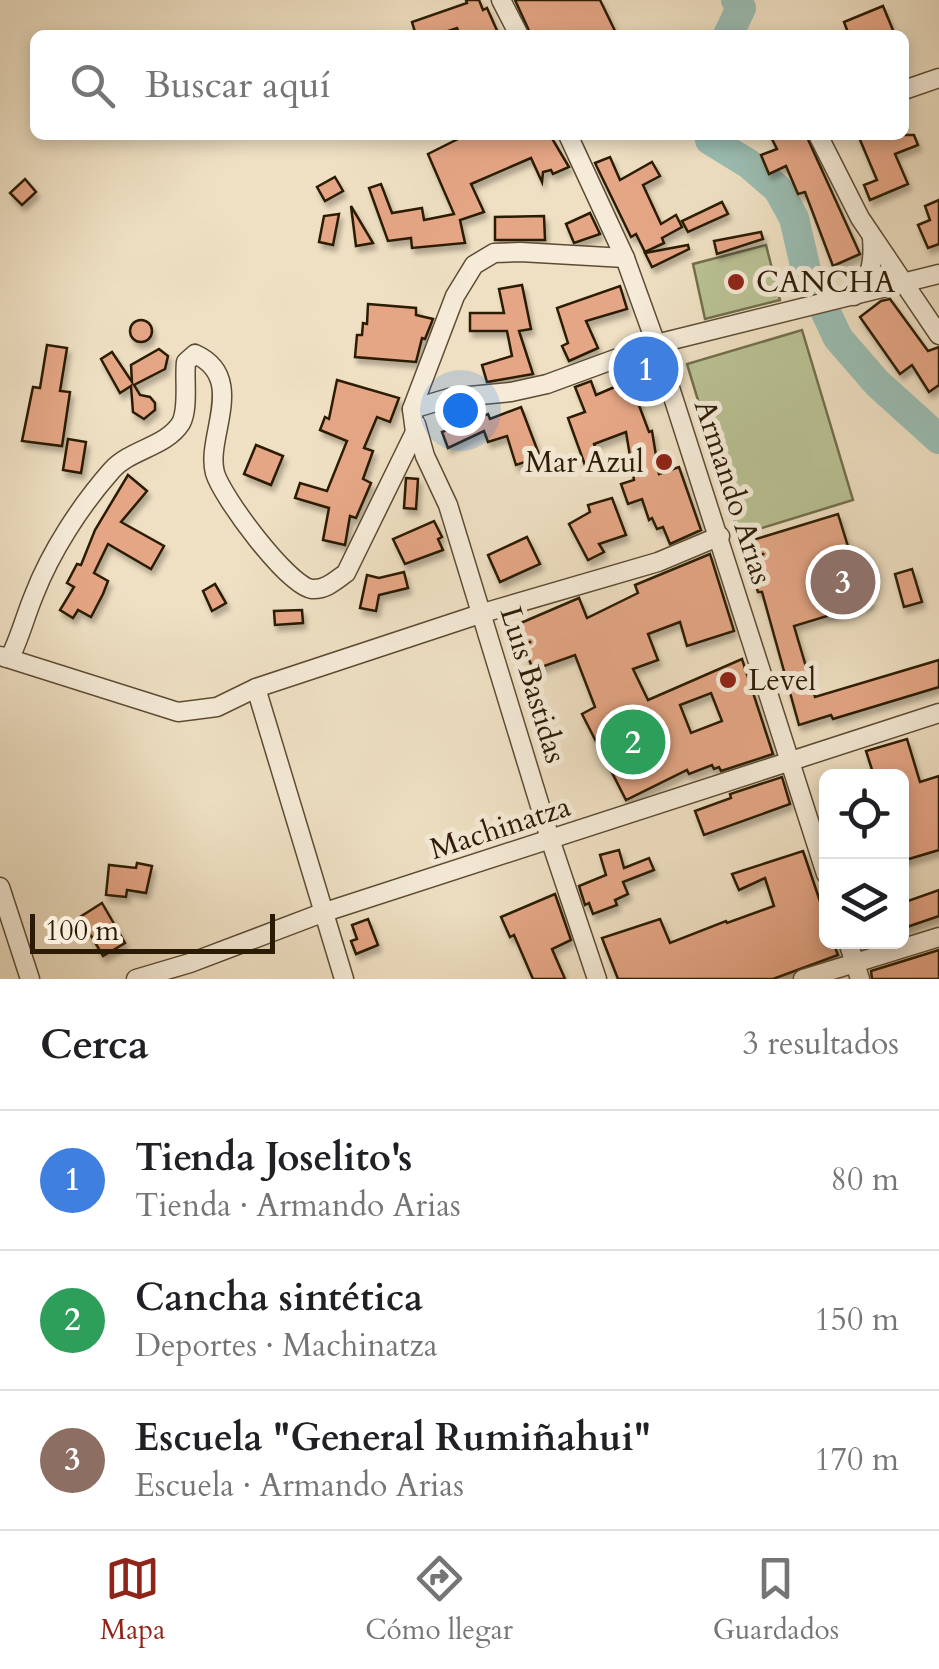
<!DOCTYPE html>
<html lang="es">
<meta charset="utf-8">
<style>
:root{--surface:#fff;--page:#f2f2f2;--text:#202124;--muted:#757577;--line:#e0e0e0;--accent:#8f2418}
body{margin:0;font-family:Cardo,serif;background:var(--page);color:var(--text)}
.controls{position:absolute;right:30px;bottom:30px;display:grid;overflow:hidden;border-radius:15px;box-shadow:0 5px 15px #0003}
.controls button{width:90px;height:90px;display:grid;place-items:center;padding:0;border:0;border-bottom:2px solid var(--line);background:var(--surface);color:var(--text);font:50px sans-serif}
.scale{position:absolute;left:30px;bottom:25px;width:245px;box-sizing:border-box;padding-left:10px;border:5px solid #2c1b04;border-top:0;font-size:28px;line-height:35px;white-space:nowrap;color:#2c1b04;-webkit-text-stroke:8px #f5ebd8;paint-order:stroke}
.you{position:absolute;left:460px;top:410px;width:35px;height:35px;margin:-25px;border:8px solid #fff;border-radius:50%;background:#1a73e8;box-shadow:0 0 0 15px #1a73e833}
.badge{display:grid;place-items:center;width:65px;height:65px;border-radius:50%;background:var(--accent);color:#fff;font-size:32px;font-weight:700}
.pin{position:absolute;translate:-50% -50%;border:5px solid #fff;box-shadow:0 2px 10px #0006}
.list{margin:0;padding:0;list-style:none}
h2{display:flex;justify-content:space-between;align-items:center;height:130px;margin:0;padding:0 40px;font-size:42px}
h2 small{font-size:32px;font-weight:400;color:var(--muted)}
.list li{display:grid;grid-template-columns:65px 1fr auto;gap:30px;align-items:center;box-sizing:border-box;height:140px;padding:0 40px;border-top:2px solid var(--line)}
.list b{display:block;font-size:38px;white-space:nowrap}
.list p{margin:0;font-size:32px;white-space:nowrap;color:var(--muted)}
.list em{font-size:32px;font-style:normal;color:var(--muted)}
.icon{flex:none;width:55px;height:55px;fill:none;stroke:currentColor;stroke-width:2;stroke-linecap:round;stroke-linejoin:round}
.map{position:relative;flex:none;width:939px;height:979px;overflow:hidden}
.search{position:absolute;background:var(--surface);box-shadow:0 5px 15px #0003;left:30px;right:30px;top:30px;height:110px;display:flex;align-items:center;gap:25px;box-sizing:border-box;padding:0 35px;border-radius:15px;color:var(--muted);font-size:38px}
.sheet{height:550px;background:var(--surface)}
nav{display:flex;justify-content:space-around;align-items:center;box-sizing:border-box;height:140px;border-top:2px solid var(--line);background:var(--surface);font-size:28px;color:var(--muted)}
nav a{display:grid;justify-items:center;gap:5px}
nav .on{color:var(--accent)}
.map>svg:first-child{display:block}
.green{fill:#b9c294;stroke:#726e4c;stroke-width:2.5}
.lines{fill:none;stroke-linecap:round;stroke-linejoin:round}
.river{stroke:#9abdb3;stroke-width:30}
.building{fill:#e5a685;stroke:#2c1b04;stroke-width:2.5;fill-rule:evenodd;filter:url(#shadow)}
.minor-casing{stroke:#5d4c34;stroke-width:21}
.minor{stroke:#f5ebd8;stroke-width:18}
.poi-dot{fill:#8f2418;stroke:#f5ebd8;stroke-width:4}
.labels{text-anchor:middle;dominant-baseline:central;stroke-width:10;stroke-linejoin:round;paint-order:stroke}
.poi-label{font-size:30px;fill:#2c1b04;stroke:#f5ebd8;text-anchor:start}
.street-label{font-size:30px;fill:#2c1b04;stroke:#f5ebd8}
</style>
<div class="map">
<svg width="939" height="979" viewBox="0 0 939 979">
<defs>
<filter id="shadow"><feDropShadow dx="3" dy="5.5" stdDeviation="2.5" flood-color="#0004"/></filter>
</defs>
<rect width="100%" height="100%" fill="#efe0c3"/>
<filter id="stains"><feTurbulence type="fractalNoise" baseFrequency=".002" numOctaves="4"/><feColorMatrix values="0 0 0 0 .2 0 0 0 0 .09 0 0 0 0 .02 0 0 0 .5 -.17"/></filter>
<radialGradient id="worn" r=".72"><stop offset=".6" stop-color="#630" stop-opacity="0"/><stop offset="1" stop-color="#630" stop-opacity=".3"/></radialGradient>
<g class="green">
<polygon points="766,245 780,300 705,319 693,264"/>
<polygon points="802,330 853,500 739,535 687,364"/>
</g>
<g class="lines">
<g class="river">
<polyline points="728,35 741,8 736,0"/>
<polyline points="709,135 710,140 749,164 778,189 794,218 806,270 838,338 877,383 939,439"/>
</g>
</g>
<g class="building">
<polygon points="466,0 479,0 483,10 487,8 499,35 460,35 457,28 436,35 416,35 412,22 467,3"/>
<polygon points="515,0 600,0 617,35 531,35"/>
<polygon points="883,6 895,35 849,35 844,22"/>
<polygon points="466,135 550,135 569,167 553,174 551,170 543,172 542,182 531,158 471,184 484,212 460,220 465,243 412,248 411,238 388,241 369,188 381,184 392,213 422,208 424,220 454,214 428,154"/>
<polygon points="770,135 806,135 860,254 833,266 805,192 798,194 786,166 769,174 761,155 777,149"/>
<polygon points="858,135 914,135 918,145 895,154 908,184 870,200 864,185 877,180"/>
<polygon points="610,157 620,180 652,162 660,176 643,185 661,224 676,215 682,227 662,238 664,243 645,252 636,234 631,237 595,163"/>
<polygon points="335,177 343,191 325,201 317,187"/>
<polygon points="25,179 36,192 22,205 10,193"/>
<polygon points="939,200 939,244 928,248 918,225 930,220 925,206"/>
<polygon points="722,202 728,214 688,232 682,221"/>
<polygon points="351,206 373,243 356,246"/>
<polygon points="590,213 600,234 574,243 566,224"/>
<polygon points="339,214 333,245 319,242 324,216"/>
<polygon points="544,216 545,240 495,240 495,217"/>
<polygon points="761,232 763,239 717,254 714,241"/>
<polygon points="688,245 689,249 652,267 645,253"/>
<polygon points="522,285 531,329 519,331 533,374 487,382 482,365 512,356 507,331 470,331 470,313 504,313 499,289"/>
<polygon points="620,286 627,309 586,321 598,348 569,361 562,346 568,343 557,308"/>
<polygon points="890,299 928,351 939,347 939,385 929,392 912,365 900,374 860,317 881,301"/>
<polygon points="368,304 416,308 416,315 433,319 425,339 422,338 416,362 355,357 357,335 362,335 363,323 367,324"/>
<circle cx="141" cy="331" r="11"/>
<polygon points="47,345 67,348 60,391 70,392 62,446 22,441 33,387 40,388"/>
<polygon points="159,349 168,356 165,369 134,385 140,395 150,397 155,403 155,410 144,419 133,412 131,386 120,393 101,359 112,352 132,382 131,365"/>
<polygon points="647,367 656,394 637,400 649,432 652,431 659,474 679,467 701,530 670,544 663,527 657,529 652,518 649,520 642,499 628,504 621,484 634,480 626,432 594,444 601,463 586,468 568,418 585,412 575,387 591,381 596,395 624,383 622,375"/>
<polygon points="337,380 399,398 390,422 377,417 364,448 373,451 363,479 371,483 356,518 350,516 345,545 323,540 329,508 295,498 300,483 327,491 347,441 320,430 325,417 329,419"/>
<polygon points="521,407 540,457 516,465 507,436 488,442 484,431 448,448 442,432 488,414 490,419"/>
<polygon points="68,439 86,442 81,473 63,470"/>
<polygon points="256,445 283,456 271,485 244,474"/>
<polygon points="128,475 147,491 121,522 164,546 151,569 108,544 94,573 108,581 103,594 91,617 78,610 73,618 60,610 74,587 67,583 77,564 81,565 95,530"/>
<polygon points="406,478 418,479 416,509 404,508"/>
<polygon points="612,498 626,535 599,544 604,552 588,560 569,524 590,512 588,505"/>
<polygon points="838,514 859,582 864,580 870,603 794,626 815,697 939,660 939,687 833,719 831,715 799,725 762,592 758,592 743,543"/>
<polygon points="434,521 442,537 438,539 443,550 405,564 393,539"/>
<polygon points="527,537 540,564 500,582 488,555"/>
<path d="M 710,554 L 734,631 L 687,646 L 680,622 L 648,634 L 658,660 L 633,669 L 648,700 L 742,659 L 773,754 L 721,771 L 719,767 L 714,769 L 712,765 L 689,774 L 687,770 L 626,800 L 582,714 L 595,707 L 575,655 L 533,670 L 516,625 L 579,598 L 587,618 L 638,593 L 635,585 ZM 711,693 L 722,721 L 691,733 L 680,705 Z"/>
<polygon points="912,569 922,602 904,607 895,574"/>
<polygon points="404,572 408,588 379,595 376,611 360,608 367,575 379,578"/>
<polygon points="215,584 226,603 212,611 203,591"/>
<polygon points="302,610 303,623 275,625 274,611"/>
<polygon points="907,739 920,782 939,776 939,850 902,861 902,776 874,776 866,751"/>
<polygon points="782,777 790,804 704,835 695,811 731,798 730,794"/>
<polygon points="619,850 624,868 649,858 654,870 623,882 628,894 615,900 617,905 593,914 589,903 585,905 579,886 606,875 600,855"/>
<polygon points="803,851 826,919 826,942 833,942 838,955 773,979 618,979 602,938 660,919 670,943 726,921 727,923 774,906 765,878 739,890 732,874"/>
<polygon points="137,863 152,866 146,893 127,890 126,897 106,895 109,865 136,868"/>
<polygon points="939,890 939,916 904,928 902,903"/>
<polygon points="555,894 571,940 552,949 565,979 533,979 514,935 510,937 501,917"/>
<polygon points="102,903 125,943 103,956 80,917"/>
<polygon points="368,919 378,945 356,954 351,941 357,939 352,925"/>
<polygon points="939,950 939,979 872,979 871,971"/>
</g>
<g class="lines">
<defs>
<g id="minor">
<polyline points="501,0 519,35"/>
<polyline points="904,90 939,78"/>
<polyline points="568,135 625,258 656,344 826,874"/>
<polyline points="818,135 860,218 939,335"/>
<path d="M 854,296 C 871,279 874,262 872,238"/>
<polyline points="412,409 449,398 511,392 547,384 656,344 939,274"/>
<polyline points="416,424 425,456 448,505 551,842 597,979"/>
<path d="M 0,656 L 7,658 L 12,653 C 21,634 26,614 34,595 C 51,551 81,505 112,470 C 131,449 166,447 181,423 C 189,408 184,379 186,362 L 195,354 C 248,378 205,437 215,473 C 222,497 288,586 312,589 C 326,590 336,580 346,573 L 415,432 L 412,409 L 455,296 L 474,265 L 494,253 L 520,252 L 625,258"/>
<polyline points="7,658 178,712 217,707 256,688 483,613 658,562 720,536"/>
<polyline points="256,688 344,979"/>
<polyline points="0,887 30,979"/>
<polyline points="848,942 860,979"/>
<polyline points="136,979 190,963 322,913 939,713"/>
<polyline points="803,979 939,937"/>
</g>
</defs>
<use href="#minor" class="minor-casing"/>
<use href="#minor" class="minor"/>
</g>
<g class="poi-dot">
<circle cx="736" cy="282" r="10"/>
<circle cx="664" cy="462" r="10"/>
<circle cx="728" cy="680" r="10"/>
</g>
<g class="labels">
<g class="poi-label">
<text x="756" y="282">CANCHA</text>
<text x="644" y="462" text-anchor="end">Mar Azul</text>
<text x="748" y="680">Level</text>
</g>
<g class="street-label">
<text transform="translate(733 492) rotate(72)">Armando Arias</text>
<text transform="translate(533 685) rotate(73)">Luis Bastidas</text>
<text transform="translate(500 828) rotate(-18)">Machinatza</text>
</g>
</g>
<rect width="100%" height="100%" filter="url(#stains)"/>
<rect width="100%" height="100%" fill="url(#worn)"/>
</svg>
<div class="controls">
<button><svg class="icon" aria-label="locate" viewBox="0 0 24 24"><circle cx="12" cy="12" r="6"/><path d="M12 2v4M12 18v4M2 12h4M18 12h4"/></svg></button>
<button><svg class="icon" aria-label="layers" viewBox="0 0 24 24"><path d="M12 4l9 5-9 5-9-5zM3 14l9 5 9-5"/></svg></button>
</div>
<div class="scale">100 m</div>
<div class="you"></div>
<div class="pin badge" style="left:646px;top:369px;background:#3f7fe0">1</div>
<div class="pin badge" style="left:633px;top:742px;background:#2e9e5b">2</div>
<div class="pin badge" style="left:843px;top:582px;background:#8d6e63">3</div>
<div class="search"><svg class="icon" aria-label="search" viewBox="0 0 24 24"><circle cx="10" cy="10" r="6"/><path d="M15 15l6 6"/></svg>Buscar aquí</div>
</div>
<section class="sheet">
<h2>Cerca<small>3 resultados</small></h2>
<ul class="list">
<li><span class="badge" style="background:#3f7fe0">1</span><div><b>Tienda Joselito's</b><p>Tienda · Armando Arias</p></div><em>80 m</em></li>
<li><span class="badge" style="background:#2e9e5b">2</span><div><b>Cancha sintética</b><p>Deportes · Machinatza</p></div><em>150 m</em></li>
<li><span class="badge" style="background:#8d6e63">3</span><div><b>Escuela &quot;General Rumiñahui&quot;</b><p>Escuela · Armando Arias</p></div><em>170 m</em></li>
</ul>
</section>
<nav>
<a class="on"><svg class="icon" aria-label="map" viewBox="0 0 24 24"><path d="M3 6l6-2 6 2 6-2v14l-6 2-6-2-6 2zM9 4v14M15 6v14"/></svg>Mapa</a>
<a><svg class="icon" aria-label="directions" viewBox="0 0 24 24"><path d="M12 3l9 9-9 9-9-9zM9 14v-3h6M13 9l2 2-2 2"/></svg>Cómo llegar</a>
<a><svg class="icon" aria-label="saved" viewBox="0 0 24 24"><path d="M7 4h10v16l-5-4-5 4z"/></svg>Guardados</a>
</nav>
